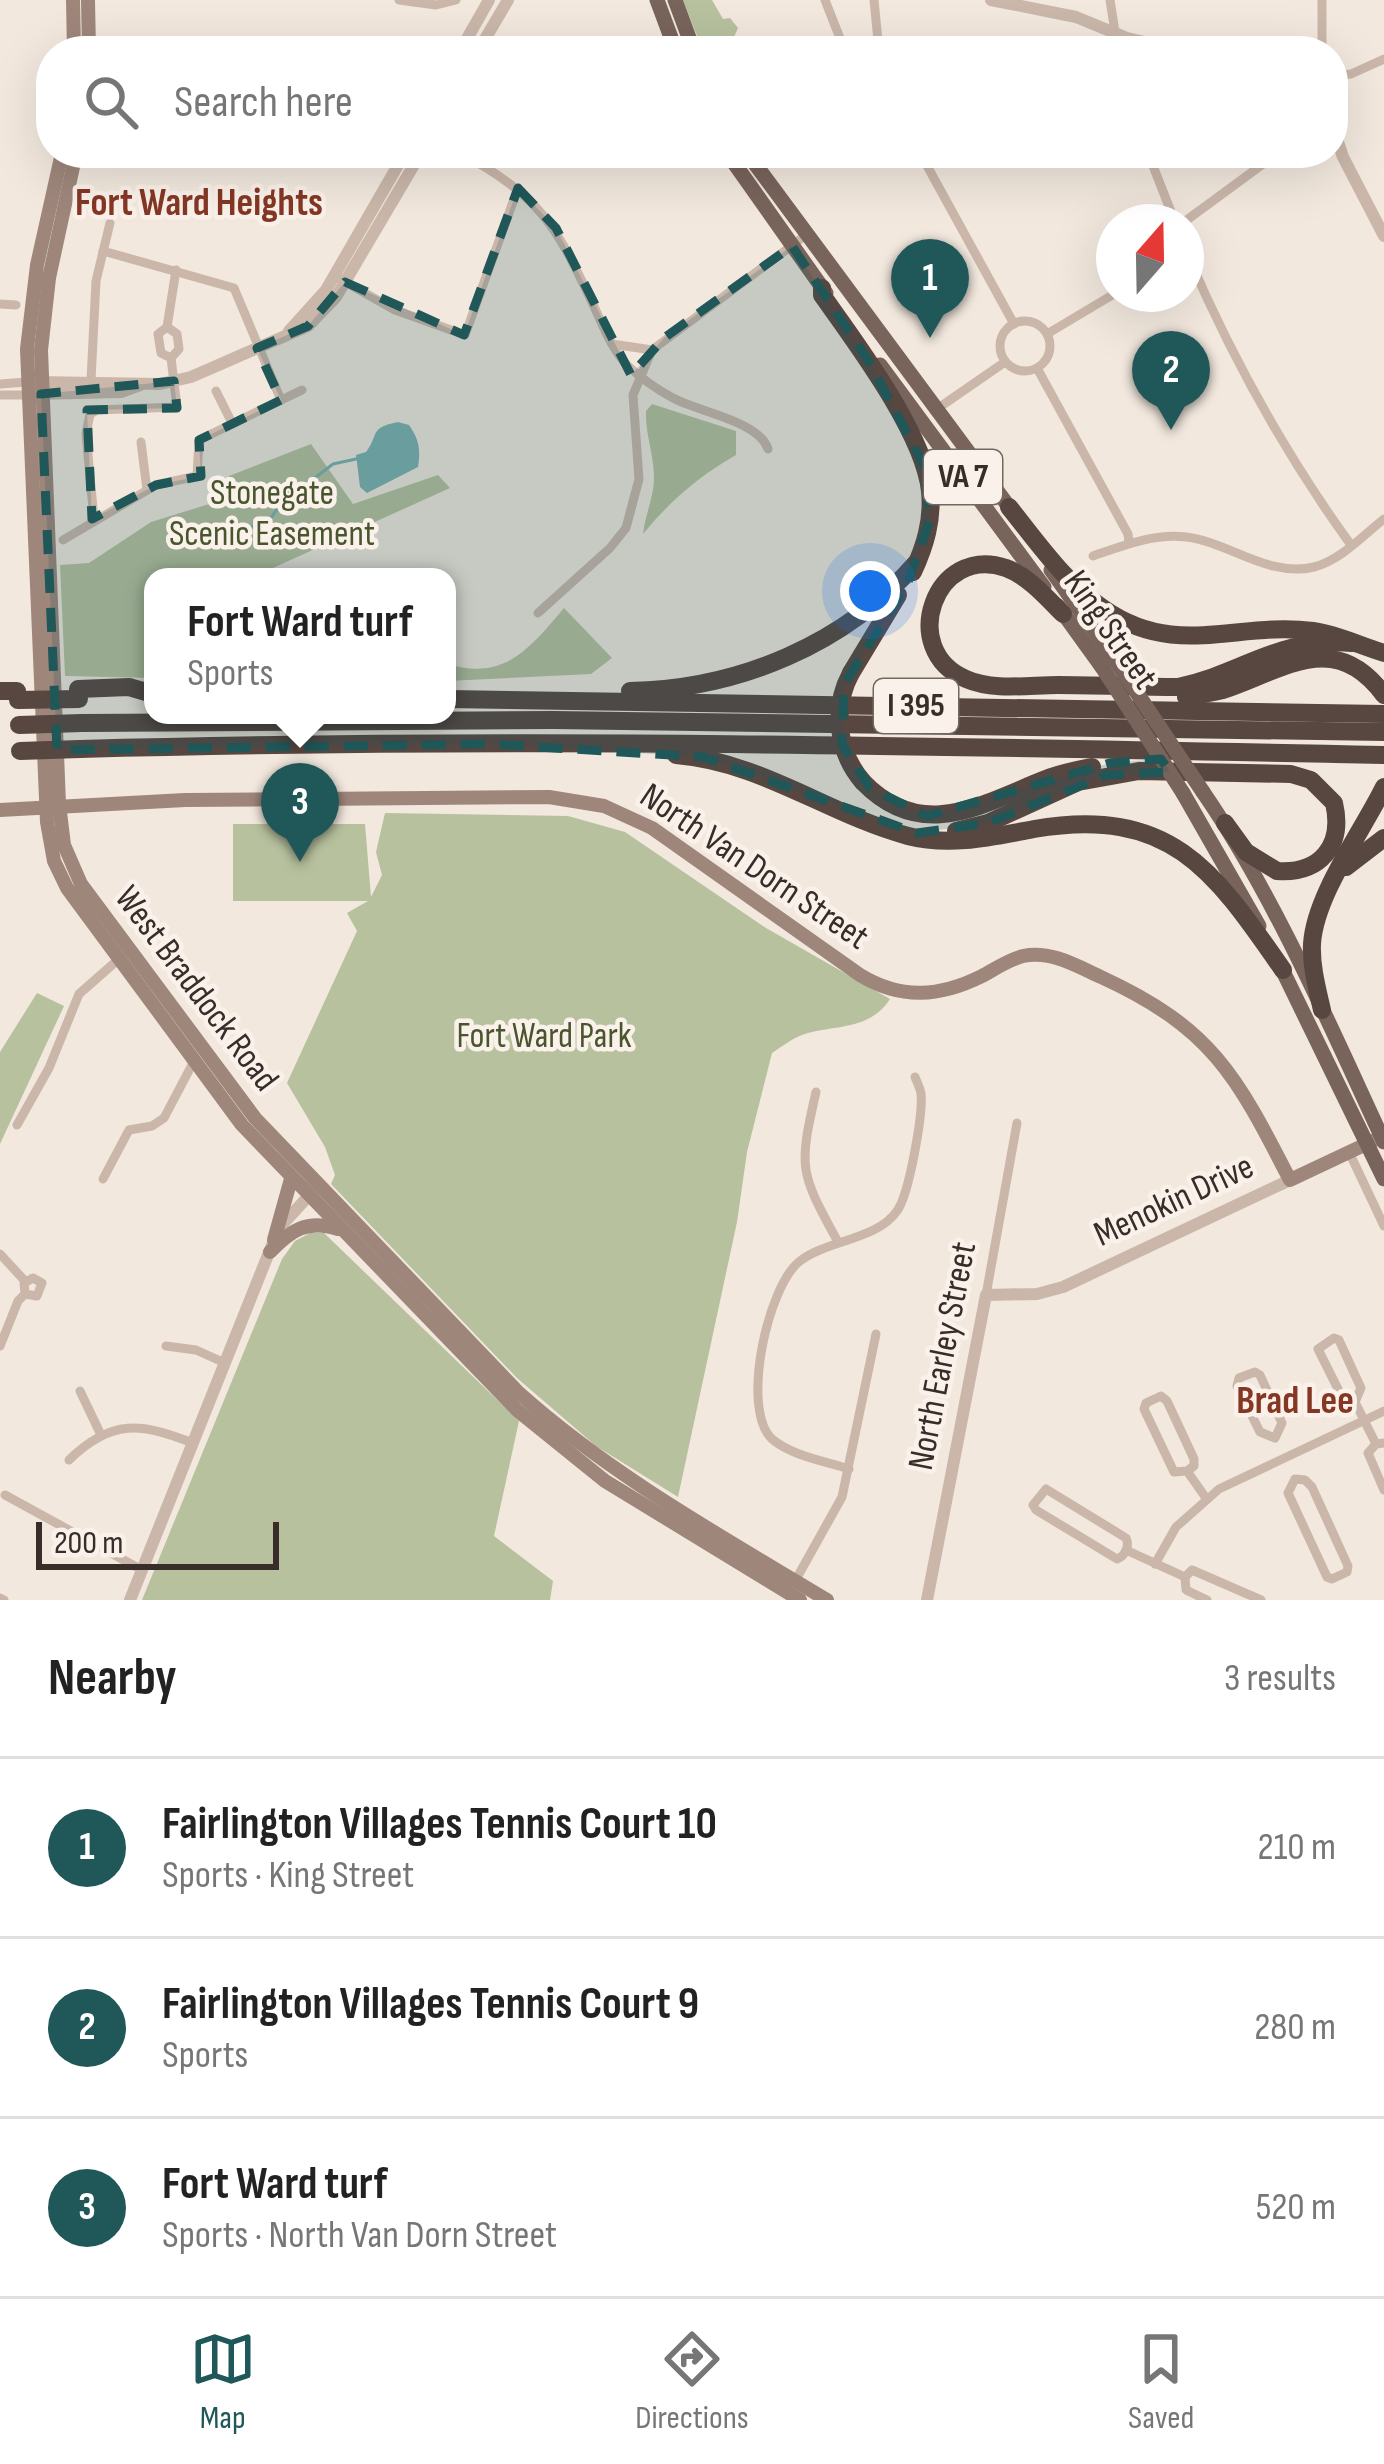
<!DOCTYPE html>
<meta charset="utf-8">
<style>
:root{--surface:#fff;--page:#f6f6f6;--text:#222;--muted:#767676;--line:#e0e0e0;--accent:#205758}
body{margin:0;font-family:"Sofia Sans Condensed",sans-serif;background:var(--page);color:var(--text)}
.compass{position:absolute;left:1096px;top:204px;width:108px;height:108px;border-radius:50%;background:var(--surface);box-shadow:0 12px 48px #0002;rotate:20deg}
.scale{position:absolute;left:36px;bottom:30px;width:243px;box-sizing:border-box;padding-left:12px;border:6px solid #382d29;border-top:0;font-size:33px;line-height:42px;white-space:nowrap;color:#382d29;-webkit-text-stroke:9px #faf2ea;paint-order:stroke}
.you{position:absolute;left:870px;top:591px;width:42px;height:42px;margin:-30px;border:9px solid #fff;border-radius:50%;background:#1a73e8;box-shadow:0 0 0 18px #1a73e833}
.badge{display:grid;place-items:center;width:78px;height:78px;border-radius:50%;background:var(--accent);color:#fff;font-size:39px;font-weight:700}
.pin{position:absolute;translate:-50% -99px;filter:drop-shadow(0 3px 6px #0008)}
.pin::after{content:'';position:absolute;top:63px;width:42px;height:36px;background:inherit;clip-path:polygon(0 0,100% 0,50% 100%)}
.popup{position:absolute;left:144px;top:568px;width:312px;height:156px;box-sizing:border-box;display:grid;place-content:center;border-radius:24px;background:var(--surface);filter:drop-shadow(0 3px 9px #0005);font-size:39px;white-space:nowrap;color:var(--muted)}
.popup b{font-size:45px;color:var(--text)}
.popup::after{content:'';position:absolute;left:50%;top:100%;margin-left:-24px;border:24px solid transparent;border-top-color:var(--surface)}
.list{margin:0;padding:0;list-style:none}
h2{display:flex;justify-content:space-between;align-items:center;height:156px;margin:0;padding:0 48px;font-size:51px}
h2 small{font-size:39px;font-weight:400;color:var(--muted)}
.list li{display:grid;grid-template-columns:78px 1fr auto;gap:36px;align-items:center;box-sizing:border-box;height:180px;padding:0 48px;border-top:3px solid var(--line)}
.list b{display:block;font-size:45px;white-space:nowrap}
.list p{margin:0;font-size:39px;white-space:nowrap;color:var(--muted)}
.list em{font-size:39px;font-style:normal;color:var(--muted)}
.icon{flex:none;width:66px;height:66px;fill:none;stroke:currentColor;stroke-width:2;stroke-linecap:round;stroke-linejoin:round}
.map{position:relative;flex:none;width:1384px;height:1600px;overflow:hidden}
.search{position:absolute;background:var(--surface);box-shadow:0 12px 48px #0002;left:36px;right:36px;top:36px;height:132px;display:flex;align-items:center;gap:30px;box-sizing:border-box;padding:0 42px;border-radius:48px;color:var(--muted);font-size:45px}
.sheet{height:696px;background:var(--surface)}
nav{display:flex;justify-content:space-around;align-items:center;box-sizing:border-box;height:168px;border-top:3px solid var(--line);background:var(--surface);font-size:33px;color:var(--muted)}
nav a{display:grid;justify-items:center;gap:6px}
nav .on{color:var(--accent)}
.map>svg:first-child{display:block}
.green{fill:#b7c19e}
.water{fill:#7dafae}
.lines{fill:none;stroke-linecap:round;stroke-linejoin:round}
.stream{stroke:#7dafae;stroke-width:3}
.minor{stroke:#cab7aa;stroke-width:9}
.tertiary{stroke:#cab7aa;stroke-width:12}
.secondary{stroke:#9e867b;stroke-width:14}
.primary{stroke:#79645b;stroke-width:15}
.motorway{stroke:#584741;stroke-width:18}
.primary-bridge{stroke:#79645b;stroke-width:15}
.motorway-bridge{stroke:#584741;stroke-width:18}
.marked{fill:#205758;fill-opacity:0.2;stroke:#205758;stroke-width:9;stroke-dasharray:24 15;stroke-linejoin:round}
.labels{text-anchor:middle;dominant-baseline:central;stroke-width:9;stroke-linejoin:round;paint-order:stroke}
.shield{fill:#faf2ea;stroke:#726863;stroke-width:3}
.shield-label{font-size:33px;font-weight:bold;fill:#382d29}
.park-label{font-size:36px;fill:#49552e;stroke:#faf2ea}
.street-label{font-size:36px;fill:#382d29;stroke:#faf2ea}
.neighbourhood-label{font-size:39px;font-weight:bold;fill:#853724;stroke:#faf2ea}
</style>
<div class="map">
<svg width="1384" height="1600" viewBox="0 0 1384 1600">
<rect width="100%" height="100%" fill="#f2e8de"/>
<g class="green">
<polygon points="683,0 712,0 723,19 730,18 738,28 731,44 734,51 703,51"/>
<path d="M 652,404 L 736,431 L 736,455 C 699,476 670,501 643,534 C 645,515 654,497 654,478 C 654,454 645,434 646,411 Z"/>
<polygon points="311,444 353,504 438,475 450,488 253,577 153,577 153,678 65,676 60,565 89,563 151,522 219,501 229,476"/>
<path d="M 564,608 L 612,658 L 591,674 L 447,681 L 447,664 C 505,681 529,649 564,608 Z"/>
<path d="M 385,813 L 568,816 L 625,832 L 766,928 L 890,999 C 871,1029 839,1025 808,1033 C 795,1036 783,1046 772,1053 L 747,1152 L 737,1222 L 678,1497 L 596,1446 L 517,1378 L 331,1184 L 335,1175 L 325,1147 L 287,1083 L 357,931 L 347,913 L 368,901 L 233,901 L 233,824 L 365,824 L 371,897 L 382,875 L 376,852 Z"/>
<polygon points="37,993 64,1006 0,1144 0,1052"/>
<polygon points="310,1233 324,1233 519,1421 494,1536 553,1581 550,1600 142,1600 282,1259 295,1241"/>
</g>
<path class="water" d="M 398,422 L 409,425 C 419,439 421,450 418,467 L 367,493 L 360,487 L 356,455 L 366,452 C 380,434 368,428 398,422 Z"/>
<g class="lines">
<path class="stream" d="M 236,529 C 274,526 272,518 288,487 L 307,484 L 333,464 L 356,459"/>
<g class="minor">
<polyline points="399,0 436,5 456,0"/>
<polyline points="825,0 845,51"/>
<polyline points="874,0 879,51"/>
<polyline points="1110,0 1118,51"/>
<polyline points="1322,0 1322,51"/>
<polyline points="1333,76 1351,74 1384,59"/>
<path d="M 461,153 C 540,197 554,222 592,302 C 602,323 611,349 628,366 C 641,378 658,390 673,398 C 699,412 759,421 768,449"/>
<polyline points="920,153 1014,324"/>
<polyline points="1148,153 1175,222"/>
<polyline points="1184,222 1278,153"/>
<polyline points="103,251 234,288 281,400"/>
<path d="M 1186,251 C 1230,354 1285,454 1351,545"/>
<polyline points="340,279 395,310 465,335 518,188"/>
<polyline points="0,304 16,305"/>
<circle cx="1025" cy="346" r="25"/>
<polyline points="167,327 177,334 179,349 171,358"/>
<polyline points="1047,334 1114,294"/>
<polyline points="612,344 652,350"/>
<polyline points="1037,368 1128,534 1129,543"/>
<polyline points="91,380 96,281 110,223"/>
<polyline points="0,384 27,382"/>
<polyline points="216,391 232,423"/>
<polyline points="0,395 28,395"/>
<polyline points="934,411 1005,362"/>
<polyline points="141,442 147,490"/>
<polyline points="94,519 86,434 90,414 97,410 177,407 171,358 161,353 158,334 167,327 176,270"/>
<polyline points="63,540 156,485 197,476 199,440 302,390"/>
<path d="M 1093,556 C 1122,546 1154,533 1186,537 C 1229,542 1268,578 1314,567 C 1341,560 1362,536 1384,519"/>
<polyline points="538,613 610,548 626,528 639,479 633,395 652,350 806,235"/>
<path d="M 816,1092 C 798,1170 800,1172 838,1242"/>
<polyline points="17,1125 49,1068 79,994 120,958"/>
<polyline points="1349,1152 1384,1226"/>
<polyline points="103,1179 129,1130 152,1126 164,1118 194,1061"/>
<polyline points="0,1254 25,1281"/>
<polyline points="986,1295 1017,1123"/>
<polygon points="1334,1338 1339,1340 1361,1388 1355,1402 1344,1401 1318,1349"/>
<polyline points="0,1346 18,1301 25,1294 24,1283 33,1278 42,1283 37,1296 25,1294"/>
<polyline points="166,1346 196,1350 225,1363"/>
<polygon points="1255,1372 1260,1375 1282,1423 1275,1438 1260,1432 1237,1386 1239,1378"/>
<polyline points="80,1391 101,1435"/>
<polygon points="1161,1396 1167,1401 1194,1459 1194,1466 1187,1471 1174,1472 1144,1409 1146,1403"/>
<polyline points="1355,1402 1376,1444"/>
<polyline points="1384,1443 1376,1444 1368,1453 1384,1490"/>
<path d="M 69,1460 C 112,1418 141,1423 193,1443"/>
<path d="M 849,1469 C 825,1461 792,1456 772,1439 C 740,1409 768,1285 800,1261 C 827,1240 877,1240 897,1211 C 909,1195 923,1115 921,1094 C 921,1090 917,1082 915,1077"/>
<polyline points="1187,1471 1206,1498"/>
<polygon points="1295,1479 1305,1480 1312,1487 1348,1566 1347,1572 1332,1579 1327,1577 1288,1493"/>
<path d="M 1046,1489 L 1126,1538 C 1130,1546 1125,1556 1117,1559 L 1036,1510 L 1033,1505 Z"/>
<polyline points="5,1495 142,1570"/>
<polyline points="1126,1550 1185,1577"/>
<polyline points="1155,1564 1176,1527 1219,1489 1384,1411"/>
<polyline points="794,1583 842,1497 876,1334"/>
<polyline points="0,1598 4,1600"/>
<polyline points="1207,1600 1186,1590 1185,1577 1192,1570 1261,1600"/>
</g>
<g class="tertiary">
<polyline points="991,0 1076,17 1127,38 1185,51"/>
<polyline points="460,51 489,0"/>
<polyline points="478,51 508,0"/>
<polyline points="1333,127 1343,157 1384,236"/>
<polyline points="289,331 326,290 405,153"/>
<polyline points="34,382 160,384 191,377 308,326 336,297 421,153"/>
<polyline points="36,394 121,392 140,385"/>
<polyline points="281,1226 316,1188"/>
<polyline points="130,1600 272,1245"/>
<polyline points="927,1600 986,1295 1037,1294 1063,1287 1290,1180"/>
</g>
<g class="secondary">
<polyline points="73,0 74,51"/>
<polyline points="88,0 89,51"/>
<polyline points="62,153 37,265 27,349 47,822 54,861 67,888 242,1125 517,1410 605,1481 800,1600"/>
<path d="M 76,153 L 49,278 L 41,350 L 59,804 L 64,845 L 81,884 L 255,1118 L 519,1393 C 612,1476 721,1536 827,1600"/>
<path d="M 0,810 L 185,800 L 549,797 L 604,806 L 652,828 L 860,975 C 901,1000 940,997 982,976 C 995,969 1008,960 1023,956 C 1051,950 1077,966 1101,977 C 1212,1028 1236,1075 1290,1180 L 1377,1139"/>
<polyline points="274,1240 291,1179"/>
<path d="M 270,1252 C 291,1230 307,1219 338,1229"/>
</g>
<g class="primary">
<polyline points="657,0 676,51"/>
<polyline points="675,0 694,51"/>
<polyline points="727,153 826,293"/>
<polyline points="747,153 1015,515"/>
<polyline points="880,365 1044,587"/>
<polyline points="1051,570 1119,666"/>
<polyline points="1058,606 1102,667"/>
<path d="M 1203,792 C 1274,895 1331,1028 1384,1142"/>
<polyline points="1183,793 1259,926"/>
<polyline points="1279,963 1384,1179"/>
</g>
<g class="motorway">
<path d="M 822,288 L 822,295 C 856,343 924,433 930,491 C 933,520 925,546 913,572"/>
<path d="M 1009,507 C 1038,543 1065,583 1104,609 C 1176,659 1237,621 1313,631 C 1336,634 1361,646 1384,653"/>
<path d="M 1063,614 C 1047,598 1028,576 1006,568 C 935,543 897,650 966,679 C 993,691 1029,685 1058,685 C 1098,685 1138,687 1178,687 C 1245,673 1276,637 1352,643"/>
<polyline points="851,673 898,595"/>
<polyline points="78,689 129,687 153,694"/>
<polyline points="0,691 17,691"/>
<path d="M 630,691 C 739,689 846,644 917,562"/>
<path d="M 1186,697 C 1198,694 1211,693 1223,690 C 1283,670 1335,628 1384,695"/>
<polyline points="447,699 1384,714"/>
<polyline points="82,723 554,720 1384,732"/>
<path d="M 80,749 C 514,737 949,746 1384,755"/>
<path d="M 676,755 C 762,762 827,814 908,836 C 950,847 992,837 1034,829 C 1170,806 1213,869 1283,970"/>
<path d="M 863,782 C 922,843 982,804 1046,779 C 1060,773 1077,770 1092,767"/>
<path d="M 956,831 L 988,823 L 1078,782 L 1139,771 L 1291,774 L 1311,780 L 1334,803 C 1344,846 1320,874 1277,871 L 1246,852 L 1225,823"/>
<polyline points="1346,867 1384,838"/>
<path d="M 1322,1010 C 1317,988 1311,966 1312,944 C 1315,895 1362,832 1384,787"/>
</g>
<g class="primary-bridge">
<polyline points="1119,666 1203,792"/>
<polyline points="1102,667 1183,793"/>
</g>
<g class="motorway-bridge">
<path d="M 851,673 C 832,708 837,752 863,782"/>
<polyline points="18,700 79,699"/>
<polyline points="19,725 82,723"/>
<polyline points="20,751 80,749"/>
</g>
</g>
<path class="marked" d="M 518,188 L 556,228 L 631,375 L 664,338 L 792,246 L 868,360 L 925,467 L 930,520 L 908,582 L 844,685 L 842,744 L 870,788 L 927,816 L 1110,763 L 1161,759 L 1170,772 L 1107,775 L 988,823 L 917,833 L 703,757 L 491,744 L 57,750 L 41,394 L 174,381 L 177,408 L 87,410 L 92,519 L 156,485 L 201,476 L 199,440 L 281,400 L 257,348 L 308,326 L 345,282 L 464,335 Z"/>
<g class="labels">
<g class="shield">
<rect x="924" y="450" width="78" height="54" rx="9"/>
<rect x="874" y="679" width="84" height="54" rx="9"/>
</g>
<g class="shield-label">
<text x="963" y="477">VA 7</text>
<text x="916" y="706">I 395</text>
</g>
<g class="park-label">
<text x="272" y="493">Stonegate<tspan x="272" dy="41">Scenic Easement</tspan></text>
<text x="544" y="1036">Fort Ward Park</text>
</g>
<g class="street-label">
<text transform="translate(1110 630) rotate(55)">King Street</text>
<text transform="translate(754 867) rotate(34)">North Van Dorn Street</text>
<text transform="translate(196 989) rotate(53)">West Braddock Road</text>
<text transform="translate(1174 1201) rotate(-25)">Menokin Drive</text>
<text transform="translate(943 1356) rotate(-79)">North Earley Street</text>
</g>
<g class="neighbourhood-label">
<text x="199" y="203">Fort Ward Heights</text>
<text x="1295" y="1401">Brad Lee</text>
</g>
</g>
</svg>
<svg class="compass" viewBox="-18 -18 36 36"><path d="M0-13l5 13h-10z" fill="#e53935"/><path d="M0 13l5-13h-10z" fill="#767676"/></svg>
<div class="scale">200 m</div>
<div class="you"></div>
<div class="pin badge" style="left:930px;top:338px">1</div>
<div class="pin badge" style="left:1171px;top:430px">2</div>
<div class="pin badge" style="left:300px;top:862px">3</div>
<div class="popup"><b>Fort Ward turf</b>Sports</div>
<div class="search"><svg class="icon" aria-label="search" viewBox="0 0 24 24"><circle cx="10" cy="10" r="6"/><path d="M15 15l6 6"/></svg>Search here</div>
</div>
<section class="sheet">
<h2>Nearby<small>3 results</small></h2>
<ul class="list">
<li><span class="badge">1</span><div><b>Fairlington Villages Tennis Court 10</b><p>Sports · King Street</p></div><em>210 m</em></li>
<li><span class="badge">2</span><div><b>Fairlington Villages Tennis Court 9</b><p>Sports</p></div><em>280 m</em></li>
<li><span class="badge">3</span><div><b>Fort Ward turf</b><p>Sports · North Van Dorn Street</p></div><em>520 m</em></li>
</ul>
</section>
<nav>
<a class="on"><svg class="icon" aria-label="map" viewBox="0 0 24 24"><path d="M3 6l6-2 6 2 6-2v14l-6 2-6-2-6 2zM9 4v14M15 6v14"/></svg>Map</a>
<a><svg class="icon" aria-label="directions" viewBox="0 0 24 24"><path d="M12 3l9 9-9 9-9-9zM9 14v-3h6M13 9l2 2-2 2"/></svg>Directions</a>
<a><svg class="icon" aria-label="saved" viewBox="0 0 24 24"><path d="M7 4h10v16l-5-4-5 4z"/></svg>Saved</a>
</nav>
